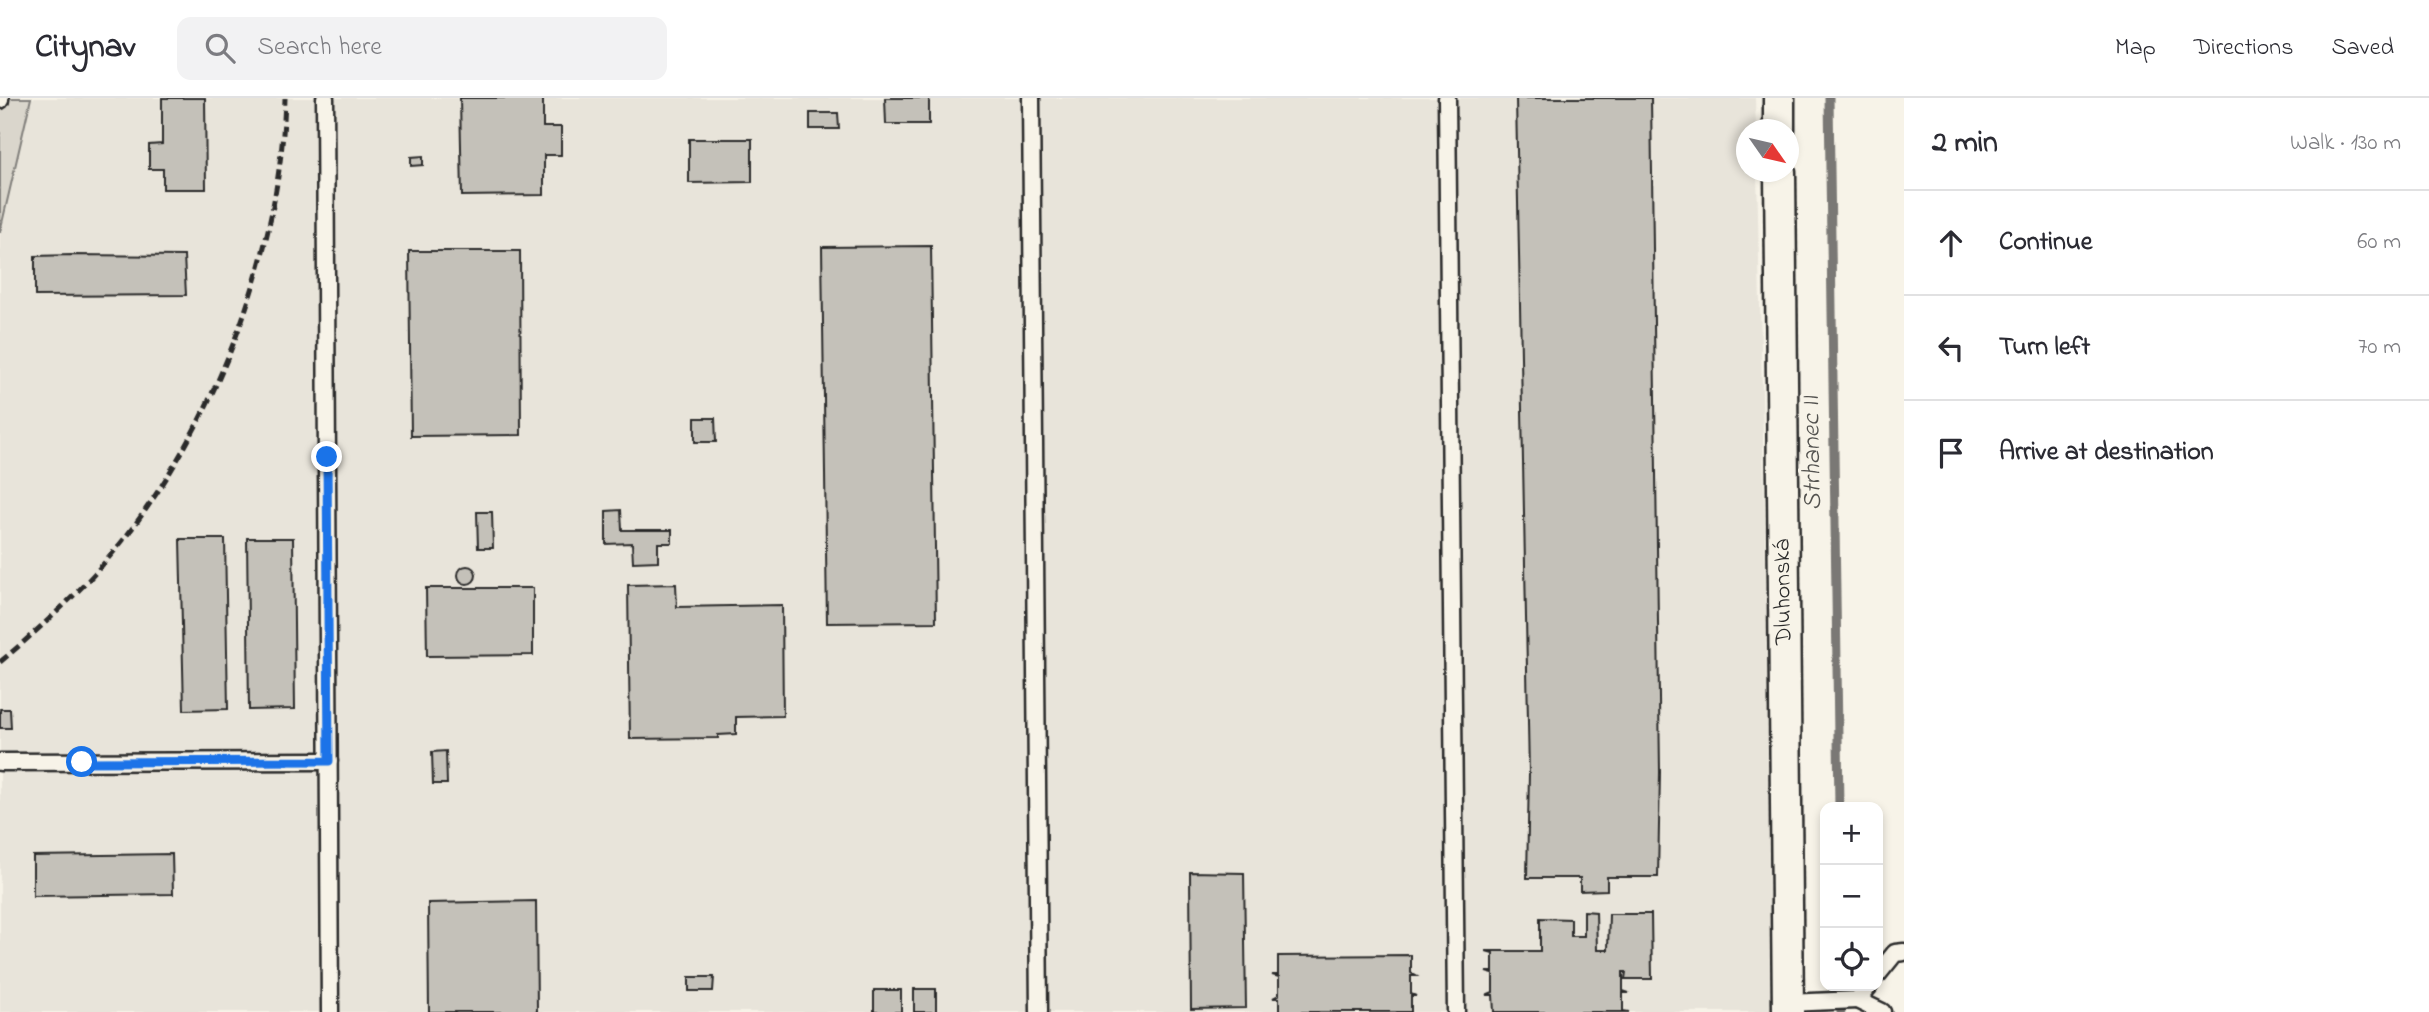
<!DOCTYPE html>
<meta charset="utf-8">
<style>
:root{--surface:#fff;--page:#f2f2f3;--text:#2b2b33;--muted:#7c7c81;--line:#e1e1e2}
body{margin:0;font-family:"Indie Flower",sans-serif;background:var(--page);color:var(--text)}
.controls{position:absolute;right:21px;bottom:21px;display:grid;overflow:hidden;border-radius:14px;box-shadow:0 4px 10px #0003}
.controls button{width:63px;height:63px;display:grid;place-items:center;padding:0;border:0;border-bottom:2px solid var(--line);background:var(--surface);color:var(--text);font:35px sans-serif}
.compass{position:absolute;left:1736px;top:21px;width:63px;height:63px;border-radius:50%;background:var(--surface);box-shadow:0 4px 10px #0003;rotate:124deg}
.stop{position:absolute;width:21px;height:21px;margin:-16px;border:5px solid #1a73e8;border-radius:50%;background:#fff}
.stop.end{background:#1a73e8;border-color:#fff;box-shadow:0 2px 7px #0008}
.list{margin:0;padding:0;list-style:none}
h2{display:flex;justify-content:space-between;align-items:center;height:91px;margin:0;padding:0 28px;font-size:30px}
h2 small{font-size:23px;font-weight:400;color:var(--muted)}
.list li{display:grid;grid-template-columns:46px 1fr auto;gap:21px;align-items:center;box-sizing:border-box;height:105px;padding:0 28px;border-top:2px solid var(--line)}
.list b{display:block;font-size:26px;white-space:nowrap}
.list em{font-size:23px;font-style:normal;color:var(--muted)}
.icon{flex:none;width:38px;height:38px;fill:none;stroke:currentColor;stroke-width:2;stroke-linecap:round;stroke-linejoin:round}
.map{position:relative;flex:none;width:1904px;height:914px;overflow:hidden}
header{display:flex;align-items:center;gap:42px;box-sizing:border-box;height:98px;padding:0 35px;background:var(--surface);border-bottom:2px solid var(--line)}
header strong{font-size:33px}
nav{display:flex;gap:38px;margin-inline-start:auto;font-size:24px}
.search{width:490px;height:63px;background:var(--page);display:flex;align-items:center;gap:18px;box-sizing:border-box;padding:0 24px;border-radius:14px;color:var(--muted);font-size:26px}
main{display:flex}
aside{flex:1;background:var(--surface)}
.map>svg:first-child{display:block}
.built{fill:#e8e4da}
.green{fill:#dad6cc;stroke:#82807c;stroke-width:2}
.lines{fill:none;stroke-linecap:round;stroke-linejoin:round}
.stream{stroke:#7a7874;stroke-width:9}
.building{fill:#c4c1b9;stroke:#2b2b2b;stroke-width:2}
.lane-casing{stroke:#2b2b2b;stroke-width:21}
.street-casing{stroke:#2b2b2b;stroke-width:35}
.lane{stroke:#f7f3e8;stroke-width:16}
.street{stroke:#f7f3e8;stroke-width:30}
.rail{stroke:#2b2b2b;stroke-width:5;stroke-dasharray:10 5;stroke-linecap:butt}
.route{stroke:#1a73e8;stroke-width:9}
.labels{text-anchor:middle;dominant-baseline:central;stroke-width:6;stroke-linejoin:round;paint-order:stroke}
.street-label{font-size:24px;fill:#2b2b2b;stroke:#f7f3e8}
.water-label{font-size:26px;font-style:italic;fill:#53524f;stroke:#f7f3e8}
</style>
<header>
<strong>Citynav</strong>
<div class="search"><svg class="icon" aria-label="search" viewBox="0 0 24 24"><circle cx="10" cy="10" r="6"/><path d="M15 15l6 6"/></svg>Search here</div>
<nav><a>Map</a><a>Directions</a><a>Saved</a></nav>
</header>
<main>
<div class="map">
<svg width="1904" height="914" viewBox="0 0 1904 914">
<rect width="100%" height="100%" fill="#f7f3e8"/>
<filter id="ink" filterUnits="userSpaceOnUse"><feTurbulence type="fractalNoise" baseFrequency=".0143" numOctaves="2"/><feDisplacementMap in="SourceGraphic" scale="14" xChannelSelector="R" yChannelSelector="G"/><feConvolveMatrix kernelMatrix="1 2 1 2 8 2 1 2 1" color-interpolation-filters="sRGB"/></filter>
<g filter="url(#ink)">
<polygon class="built" points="31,0 1755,0 1756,31 1746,32 1746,74 1757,74 1776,914 0,914 0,134"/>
<polygon class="green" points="0,0 31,0 0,134"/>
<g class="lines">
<g class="stream">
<polyline points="1829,0 1839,709"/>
<polyline points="1841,888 1841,914"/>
</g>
</g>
<g class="building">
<polygon points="162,0 205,0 206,91 163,91 163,71 149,71 149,47 162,46"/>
<polygon points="460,0 543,0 543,29 561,29 561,57 544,57 544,97 462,98"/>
<polygon points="885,0 929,0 929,26 886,26"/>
<polygon points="1516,0 1651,0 1660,674 1658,779 1607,779 1607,792 1580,793 1580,780 1527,780 1529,675"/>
<polygon points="810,15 838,15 839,31 810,31"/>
<polygon points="689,41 752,41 752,84 689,85"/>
<polygon points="423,58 423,67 411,68 411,59"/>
<polygon points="931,148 936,524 827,525 822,149"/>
<polygon points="409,153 520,153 521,337 411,338"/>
<polygon points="72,157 184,158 186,197 35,198 35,158"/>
<polygon points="695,320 715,320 716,344 695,344"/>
<polygon points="621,412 622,432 672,432 672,445 658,445 658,463 633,464 632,445 606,446 606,413"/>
<polygon points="477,414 492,414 493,450 478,450"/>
<polygon points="247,440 293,440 295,611 249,612"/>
<polygon points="180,441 225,441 228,611 184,612"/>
<circle cx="467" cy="477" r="9"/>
<polygon points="676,486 677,509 782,507 783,618 736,619 736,636 718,637 718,640 630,641 628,487"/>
<polygon points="426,490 533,490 533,557 427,558"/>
<polygon points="0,611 10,611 11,630 0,630"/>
<polygon points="446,653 447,686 433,686 432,654"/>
<polygon points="172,756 173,796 33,798 33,758"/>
<polygon points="1190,774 1244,775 1246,910 1191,911"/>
<polygon points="536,803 537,914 429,914 428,805"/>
<polygon points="1584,813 1596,814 1597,852 1608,852 1609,816 1651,816 1652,881 1625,881 1626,874 1623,874 1623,893 1629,895 1623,895 1623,913 1629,914 1494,914 1493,897 1486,897 1493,894 1493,876 1486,874 1493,874 1493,855 1486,853 1540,853 1540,820 1571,821 1571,838 1584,838"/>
<polygon points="1411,857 1411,875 1416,878 1411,878 1411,896 1416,898 1411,898 1411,914 1279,914 1279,900 1273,900 1279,897 1279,879 1272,877 1278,877 1278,858"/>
<polygon points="689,879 714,879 713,893 689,893"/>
<rect x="914" y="891" width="22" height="23"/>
<rect x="874" y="892" width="27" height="22"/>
</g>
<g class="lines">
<defs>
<g id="lane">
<polyline points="325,0 330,914"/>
<polyline points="1031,0 1039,914"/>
<polyline points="1447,0 1456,914"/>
<polyline points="0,2 0,0"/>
<polyline points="0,664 329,663"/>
<polyline points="1878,876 1895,855 1904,854"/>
<polyline points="1857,902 1882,914"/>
<polyline points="1788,905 1857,902 1869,888"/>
</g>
<g id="street">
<polyline points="1779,0 1779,32"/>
<polyline points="1780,74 1788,914"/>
</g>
</defs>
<use href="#lane" class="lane-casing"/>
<use href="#street" class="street-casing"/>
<use href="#lane" class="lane"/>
<use href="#street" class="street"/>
<path class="rail" d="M 0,564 C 54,519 106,470 146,411 C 227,294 281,143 285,0"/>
</g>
</g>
<g class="lines" filter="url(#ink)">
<polyline class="route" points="82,664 329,663 327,359"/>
</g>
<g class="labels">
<g class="street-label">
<text transform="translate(1784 494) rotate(-91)">Dluhonská</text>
</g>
<g class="water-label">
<text transform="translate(1813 355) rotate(-91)">Strhanec II</text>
</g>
</g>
</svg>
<div class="controls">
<button>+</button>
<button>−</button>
<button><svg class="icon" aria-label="locate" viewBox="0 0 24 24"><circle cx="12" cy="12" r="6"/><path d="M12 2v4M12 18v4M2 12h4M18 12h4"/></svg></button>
</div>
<svg class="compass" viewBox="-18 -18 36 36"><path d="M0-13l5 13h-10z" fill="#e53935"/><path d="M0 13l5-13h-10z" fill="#7c7c81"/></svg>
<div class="stop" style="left:82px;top:664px"></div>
<div class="stop end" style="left:327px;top:359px"></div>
</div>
<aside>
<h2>2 min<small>Walk · 130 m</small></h2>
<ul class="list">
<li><svg class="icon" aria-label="ahead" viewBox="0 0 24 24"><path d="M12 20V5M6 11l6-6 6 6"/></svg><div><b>Continue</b></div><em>60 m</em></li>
<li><svg class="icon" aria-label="left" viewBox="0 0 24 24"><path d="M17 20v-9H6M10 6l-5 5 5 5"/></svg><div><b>Turn left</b></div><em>70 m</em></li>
<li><svg class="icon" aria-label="arrive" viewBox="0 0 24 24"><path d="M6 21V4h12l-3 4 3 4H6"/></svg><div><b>Arrive at destination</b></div></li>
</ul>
</aside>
</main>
